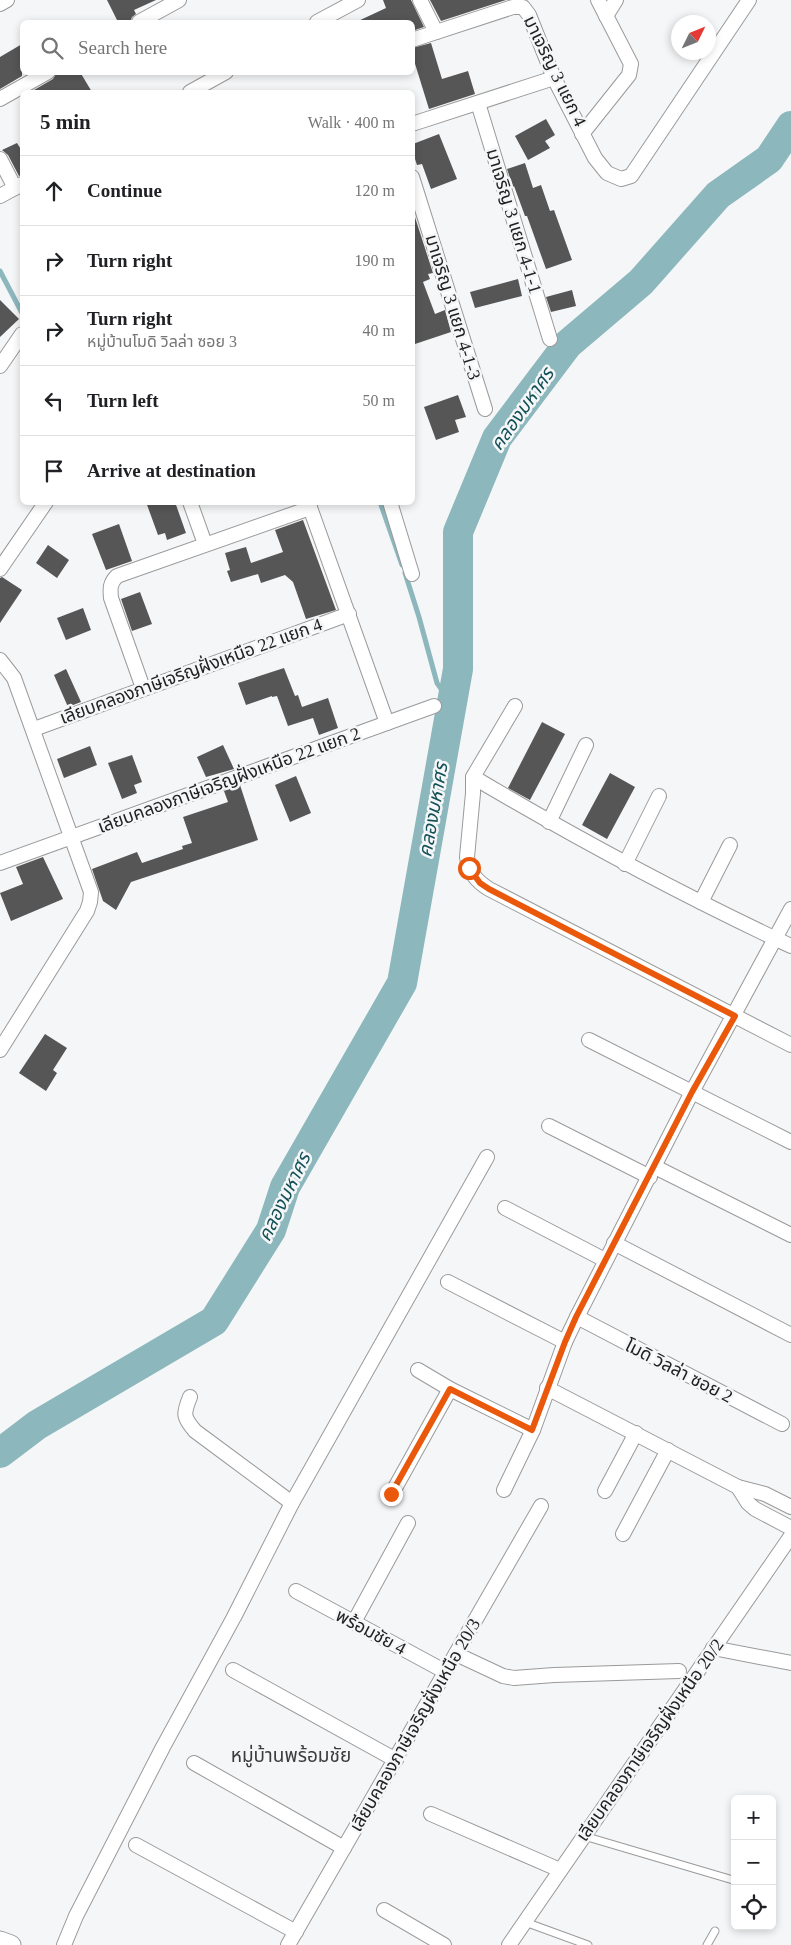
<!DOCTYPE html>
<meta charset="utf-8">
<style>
:root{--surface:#fff;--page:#f2f2f2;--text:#202124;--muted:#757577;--line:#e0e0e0}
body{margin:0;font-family:"Times New Roman","Noto Sans Thai",serif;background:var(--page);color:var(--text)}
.controls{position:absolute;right:15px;bottom:15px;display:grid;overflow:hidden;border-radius:8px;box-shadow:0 2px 8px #0003}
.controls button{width:45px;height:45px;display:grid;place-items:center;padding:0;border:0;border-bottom:1px solid var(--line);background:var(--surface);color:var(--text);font:25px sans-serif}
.compass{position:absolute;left:671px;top:15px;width:45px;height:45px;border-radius:50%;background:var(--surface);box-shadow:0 2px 8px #0003;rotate:47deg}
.stop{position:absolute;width:15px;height:15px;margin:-11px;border:4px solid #ea580c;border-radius:50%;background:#fff}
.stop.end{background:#ea580c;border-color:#fff;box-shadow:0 1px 5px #0008}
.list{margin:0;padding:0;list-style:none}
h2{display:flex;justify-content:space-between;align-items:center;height:65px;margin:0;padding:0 20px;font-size:21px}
h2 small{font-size:16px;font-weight:400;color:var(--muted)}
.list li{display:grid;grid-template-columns:32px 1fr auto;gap:15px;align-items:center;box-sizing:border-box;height:70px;padding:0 20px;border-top:1px solid var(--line)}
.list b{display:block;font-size:19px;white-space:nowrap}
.list p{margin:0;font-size:16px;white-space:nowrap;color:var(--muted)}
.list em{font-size:16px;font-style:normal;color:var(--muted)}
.icon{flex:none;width:28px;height:28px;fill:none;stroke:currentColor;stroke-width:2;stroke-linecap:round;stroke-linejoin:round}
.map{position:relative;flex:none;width:791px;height:1945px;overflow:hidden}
.search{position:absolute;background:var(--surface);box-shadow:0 2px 8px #0003;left:20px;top:20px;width:395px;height:55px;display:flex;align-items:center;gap:12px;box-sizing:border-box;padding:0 18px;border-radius:8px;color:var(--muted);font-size:19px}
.panel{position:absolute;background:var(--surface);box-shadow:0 2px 8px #0003;left:20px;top:90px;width:395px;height:415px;border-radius:8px}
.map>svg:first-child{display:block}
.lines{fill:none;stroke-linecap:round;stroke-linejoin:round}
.stream{stroke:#8cb7bc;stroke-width:5}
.river{stroke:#8cb7bc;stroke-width:30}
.building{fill:#565657}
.service-casing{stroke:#9a9a9b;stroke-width:9}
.minor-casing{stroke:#9a9a9b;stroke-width:16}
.secondary-casing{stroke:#9a9a9b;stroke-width:21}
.service{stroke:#fff;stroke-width:7}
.minor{stroke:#fff;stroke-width:14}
.secondary{stroke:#fff;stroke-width:19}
.route{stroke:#ea580c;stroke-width:6}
.labels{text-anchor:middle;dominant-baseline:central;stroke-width:5;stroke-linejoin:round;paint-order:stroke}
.street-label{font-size:18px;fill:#222;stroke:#f5f6f7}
.water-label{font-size:19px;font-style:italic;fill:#125057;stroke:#f5f6f7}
.neighbourhood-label{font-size:19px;fill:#3b3c3c;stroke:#f5f6f7}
</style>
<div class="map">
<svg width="791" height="1945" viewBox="0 0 791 1945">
<rect width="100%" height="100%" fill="#f5f6f7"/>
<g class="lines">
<g class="stream">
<polyline points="0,271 22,313"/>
<polyline points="380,502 402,565"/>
<polyline points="405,573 419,617 437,683 451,703"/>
</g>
<polyline class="river" points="0,1453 37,1425 214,1321 271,1230 285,1187 402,983 458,669 458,532 497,438 568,344 641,282 718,195 769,159 791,126"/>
</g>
<g class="building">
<polygon points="107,0 156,0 134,10 136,14 132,17 130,22 118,22"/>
<polygon points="383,0 411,0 424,27 412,31 412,22 356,22 386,8"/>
<polygon points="430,0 506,0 441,21"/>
<polygon points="431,43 442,79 468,71 475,94 429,109 412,54 412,48"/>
<polygon points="22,44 22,76 0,89 0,57"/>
<polygon points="57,72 80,72 92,92 36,92 34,90 53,79"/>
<polygon points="546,119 555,135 545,141 550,148 528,160 515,136"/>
<polygon points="439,134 457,179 431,189 422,164 417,165 413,153 413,144"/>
<polygon points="17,143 22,151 22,175 19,176 8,155 2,150"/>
<polygon points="525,163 533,188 541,185 550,211 554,210 572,260 546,269 527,216 525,216 514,186 513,187 507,169"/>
<polygon points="412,208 433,273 428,274 430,279 423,282 435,314 445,310 451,332 412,345"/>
<polygon points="518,279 522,296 475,308 470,292"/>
<polygon points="572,290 576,306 551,312 546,297"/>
<polygon points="0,300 19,319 0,337"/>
<polygon points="458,395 466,417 455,420 459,432 436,440 424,407"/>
<polygon points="146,502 175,502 186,533 167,540 165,533 158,535"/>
<polygon points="303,520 336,610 306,619 293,582 285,575 261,583 258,574 231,582 227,571 230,570 225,553 246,547 251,563 283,552 275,530"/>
<polygon points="119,524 132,561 106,570 92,534"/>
<polygon points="48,545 69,560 57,578 36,563"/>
<polygon points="2,577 22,590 0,623 0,578"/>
<polygon points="140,592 152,624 132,631 121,599"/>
<polygon points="83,608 91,630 66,640 57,618"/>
<polygon points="284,668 295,696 298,695 302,707 328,698 338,728 319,735 313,718 288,726 277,696 272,697 272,696 246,705 238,683"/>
<polygon points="66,669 81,702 68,707 54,675"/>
<polygon points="542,722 565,734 530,800 508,788"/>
<polygon points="223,745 234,769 206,777 197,757"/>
<polygon points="90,746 97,765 64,778 57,759"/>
<polygon points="132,755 142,782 134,785 137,793 122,799 108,763"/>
<polygon points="610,773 635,787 607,839 582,825"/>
<polygon points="296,776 311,813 290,822 275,785"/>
<polygon points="240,785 258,840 131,882 116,910 103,901 92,869 137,852 142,863 183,849 182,846 192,843 183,817 228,802 224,791"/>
<polygon points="43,857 63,899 11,921 0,893 23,884 16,867"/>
<polygon points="45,1034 67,1048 53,1070 57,1073 46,1091 19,1073"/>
</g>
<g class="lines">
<defs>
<g id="service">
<polyline points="584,1836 733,1880"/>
<polyline points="525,1922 588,1945"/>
<polyline points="707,1945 715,1931"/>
</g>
<g id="minor">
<polyline points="420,0 436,32"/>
<polyline points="0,4 7,0"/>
<polyline points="606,16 616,0"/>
<polyline points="139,22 179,0"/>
<polyline points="317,22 358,0"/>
<polyline points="412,40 513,7 523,7 529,15 554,78 595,158 607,173 621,179 631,176 749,0"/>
<polyline points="190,92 226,72"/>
<polyline points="0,99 48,72"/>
<polyline points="478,103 550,339"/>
<polyline points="412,124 554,78"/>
<polyline points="582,134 629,75 631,64 598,0"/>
<polyline points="0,159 15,188"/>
<polyline points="412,177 485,409"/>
<polyline points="0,196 22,184"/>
<polyline points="0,366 22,334"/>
<polyline points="190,502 205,544"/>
<polyline points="308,502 387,723"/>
<polyline points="390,502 412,574"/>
<polyline points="0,569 46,502"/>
<polyline points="0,660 14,678 91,892 90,902 87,911 0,1050"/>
<path d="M 143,688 L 111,598 C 110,588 110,583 117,576 L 310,508"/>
<path d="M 515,706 L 473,777 L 473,793 L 467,857 C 469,872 476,881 489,889 L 791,1045"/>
<polyline points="34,729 349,614"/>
<path d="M 473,777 C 576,838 682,895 791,946"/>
<polyline points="549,822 586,745"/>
<polyline points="0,863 434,706"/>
<polyline points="625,864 659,796"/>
<polyline points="701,902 730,845"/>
<polyline points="589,1040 791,1142"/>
<polyline points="549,1126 650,1177"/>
<polyline points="655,1167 791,1235"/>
<polyline points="505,1208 605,1260"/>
<polyline points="614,1243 791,1335"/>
<polyline points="448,1282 565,1342"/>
<polyline points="577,1317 782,1424"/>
<polyline points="418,1370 450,1389 533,1430"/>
<polyline points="547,1388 738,1487 765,1494 791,1507"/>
<path d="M 190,1397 C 183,1414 183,1417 195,1431 L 292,1503"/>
<polyline points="738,1487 748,1503 755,1509 791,1528"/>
<polyline points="504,1490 533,1430 565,1342 577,1317 692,1092 791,909"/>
<polyline points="605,1491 636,1433"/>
<polyline points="391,1495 450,1389"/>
<polyline points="623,1534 668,1450"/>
<polyline points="296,1591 446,1672"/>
<polyline points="354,1622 408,1523"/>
<polyline points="713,1648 791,1663"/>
<polyline points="456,1654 503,1676 514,1678 554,1675 679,1671"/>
<polyline points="233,1670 396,1760"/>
<polyline points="194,1763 344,1848"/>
<polyline points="431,1814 560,1870"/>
<polyline points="136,1845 296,1932"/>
<polyline points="384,1910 444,1945"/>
<polyline points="64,1945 76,1916 163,1747 234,1617 292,1503 487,1157"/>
<polyline points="288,1945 541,1506"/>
<polyline points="509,1945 791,1536"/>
</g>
<polyline id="secondary" points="0,1941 11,1945"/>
</defs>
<use href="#service" class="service-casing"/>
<use href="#minor" class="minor-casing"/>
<use href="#secondary" class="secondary-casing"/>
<use href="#service" class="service"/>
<use href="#minor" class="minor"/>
<use href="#secondary" class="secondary"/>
</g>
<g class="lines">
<polyline class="route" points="391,1494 450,1389 532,1430 565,1342 576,1317 692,1092 735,1016 489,889 480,883 469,868"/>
</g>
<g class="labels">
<g class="street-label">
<text transform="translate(555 71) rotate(64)">มาเจริญ 3 แยก 4</text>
<text transform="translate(514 221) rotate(73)">มาเจริญ 3 แยก 4-1-1</text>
<text transform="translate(453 307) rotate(73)">มาเจริญ 3 แยก 4-1-3</text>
<text transform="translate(191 671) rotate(-20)">เลียบคลองภาษีเจริญฝั่งเหนือ 22 แยก 4</text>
<text transform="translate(229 780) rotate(-20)">เลียบคลองภาษีเจริญฝั่งเหนือ 22 แยก 2</text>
<text transform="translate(679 1371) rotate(27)">โมดิ วิลล่า ซอย 2</text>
<text transform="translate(371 1632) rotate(28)">พร้อมชัย 4</text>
<text transform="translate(415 1725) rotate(-60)">เลียบคลองภาษีเจริญฝั่งเหนือ 20/3</text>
<text transform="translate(650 1740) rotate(-55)">เลียบคลองภาษีเจริญฝั่งเหนือ 20/2</text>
</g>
<g class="water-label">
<text transform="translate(522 409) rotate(-55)">คลองมหาศร</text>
<text transform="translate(433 810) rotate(-80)">คลองมหาศร</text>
<text transform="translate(284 1197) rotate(-64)">คลองมหาศร</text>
</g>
<g class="neighbourhood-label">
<text x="291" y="1755">หมู่บ้านพร้อมชัย</text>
</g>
</g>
</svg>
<div class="controls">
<button>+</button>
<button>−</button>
<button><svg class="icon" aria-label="locate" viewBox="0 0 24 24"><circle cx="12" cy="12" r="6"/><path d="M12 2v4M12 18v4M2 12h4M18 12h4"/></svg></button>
</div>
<svg class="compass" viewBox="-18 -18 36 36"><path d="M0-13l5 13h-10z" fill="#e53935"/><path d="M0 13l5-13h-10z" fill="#757577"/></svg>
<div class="stop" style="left:469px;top:868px"></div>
<div class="stop end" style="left:391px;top:1494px"></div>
<div class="search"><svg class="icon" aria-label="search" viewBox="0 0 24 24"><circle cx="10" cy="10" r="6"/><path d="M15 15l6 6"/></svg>Search here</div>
<section class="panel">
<h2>5 min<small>Walk · 400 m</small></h2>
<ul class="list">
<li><svg class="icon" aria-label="ahead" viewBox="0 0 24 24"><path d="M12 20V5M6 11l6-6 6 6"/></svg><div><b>Continue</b></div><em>120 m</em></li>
<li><svg class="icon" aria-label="right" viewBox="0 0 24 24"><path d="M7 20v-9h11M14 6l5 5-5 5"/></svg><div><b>Turn right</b></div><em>190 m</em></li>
<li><svg class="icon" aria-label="right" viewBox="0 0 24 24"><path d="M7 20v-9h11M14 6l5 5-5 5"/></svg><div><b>Turn right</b><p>หมู่บ้านโมดิ วิลล่า ซอย 3</p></div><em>40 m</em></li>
<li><svg class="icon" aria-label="left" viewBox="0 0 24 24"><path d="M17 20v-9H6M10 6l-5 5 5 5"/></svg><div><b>Turn left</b></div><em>50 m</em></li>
<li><svg class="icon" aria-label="arrive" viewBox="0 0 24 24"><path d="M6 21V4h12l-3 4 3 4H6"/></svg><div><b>Arrive at destination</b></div></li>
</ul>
</section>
</div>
